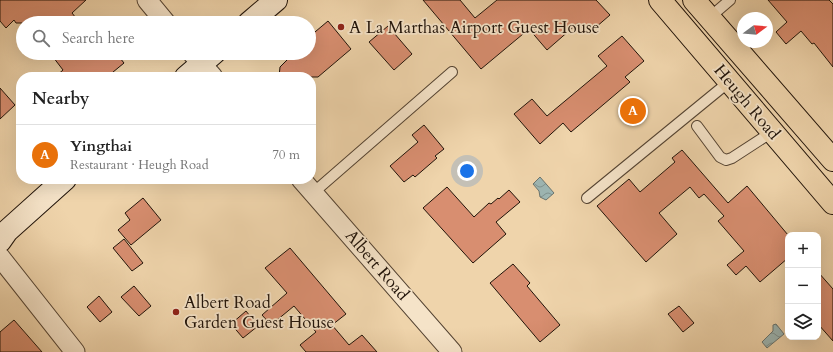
<!DOCTYPE html>
<meta charset="utf-8">
<style>
:root{--surface:#fff;--page:#f6f6f6;--text:#222;--muted:#767676;--line:#e0e0e0;--accent:#0b8043}
body{margin:0;font-family:Cardo,serif;background:var(--page);color:var(--text)}
.controls{position:absolute;right:12px;bottom:12px;display:grid;overflow:hidden;border-radius:8px;box-shadow:0 4px 16px #0002}
.controls button{width:36px;height:36px;display:grid;place-items:center;padding:0;border:0;border-bottom:1px solid var(--line);background:var(--surface);color:var(--text);font:20px sans-serif}
.compass{position:absolute;left:737px;top:12px;width:36px;height:36px;border-radius:50%;background:var(--surface);box-shadow:0 4px 16px #0002;rotate:74deg}
.you{position:absolute;left:467px;top:171px;width:14px;height:14px;margin:-10px;border:3px solid #fff;border-radius:50%;background:#1a73e8;box-shadow:0 0 0 6px #1a73e833}
.badge{display:grid;place-items:center;width:26px;height:26px;border-radius:50%;background:var(--accent);color:#fff;font-size:13px;font-weight:700}
.pin{position:absolute;translate:-50% -50%;border:2px solid #fff;box-shadow:0 1px 4px #0006}
.list{margin:0;padding:0;list-style:none}
h2{display:flex;justify-content:space-between;align-items:center;height:52px;margin:0;padding:0 16px;font-size:17px}
h2 small{font-size:13px;font-weight:400;color:var(--muted)}
.list li{display:grid;grid-template-columns:26px 1fr auto;gap:12px;align-items:center;box-sizing:border-box;height:60px;padding:0 16px;border-top:1px solid var(--line)}
.list b{display:block;font-size:15px;white-space:nowrap}
.list p{margin:0;font-size:13px;white-space:nowrap;color:var(--muted)}
.list em{font-size:13px;font-style:normal;color:var(--muted)}
.icon{flex:none;width:22px;height:22px;fill:none;stroke:currentColor;stroke-width:2;stroke-linecap:round;stroke-linejoin:round}
.map{position:relative;flex:none;width:833px;height:352px;overflow:hidden}
.search{position:absolute;background:var(--surface);box-shadow:0 4px 16px #0002;left:16px;top:16px;width:300px;height:44px;display:flex;align-items:center;gap:10px;box-sizing:border-box;padding:0 14px;border-radius:22px;color:var(--muted);font-size:15px}
.panel{position:absolute;background:var(--surface);box-shadow:0 4px 16px #0002;left:16px;top:72px;width:300px;height:112px;border-radius:16px}
.map>svg:first-child{display:block}
.water{fill:url(#water-waves);stroke:#6b756f}
.building{fill:#d88e70;stroke:#201309}
.lines{fill:none;stroke-linecap:round;stroke-linejoin:round}
.lane-casing{stroke:#544332;stroke-width:12}
.street-casing{stroke:#544332;stroke-width:21}
.secondary-casing{stroke:#201309;stroke-width:24}
.primary-casing{stroke:#201309;stroke-width:24}
.lane{stroke:#f5e3c8;stroke-width:10}
.street{stroke:#f5e3c8;stroke-width:19}
.secondary{stroke:#f5e3c8;stroke-width:22}
.primary{stroke:#efd4ab;stroke-width:22}
.poi-dot{fill:#8f2418;stroke:#f5e3c8;stroke-width:1.5}
.labels{text-anchor:middle;dominant-baseline:central;stroke-width:3.5;stroke-linejoin:round;paint-order:stroke}
.poi-label{font-size:17px;fill:#201309;stroke:#f5e3c8;text-anchor:start}
.street-label{font-size:17px;fill:#201309;stroke:#f5e3c8}
</style>
<div class="map">
<svg width="833" height="352" viewBox="0 0 833 352">
<defs>
<pattern id="water-waves" width="16" height="10" patternUnits="userSpaceOnUse"><rect width="16" height="10" fill="#9db6b3"/><path d="M0 5q4-4 8 0t8 0" fill="none" stroke="#809390"/></pattern>
</defs>
<rect width="100%" height="100%" fill="#efd4ab"/>
<filter id="stains"><feTurbulence type="fractalNoise" baseFrequency=".005" numOctaves="4"/><feColorMatrix values="0 0 0 0 .2 0 0 0 0 .09 0 0 0 0 .02 0 0 0 .5 -.17"/></filter>
<radialGradient id="worn" r=".72"><stop offset=".6" stop-color="#630" stop-opacity="0"/><stop offset="1" stop-color="#630" stop-opacity=".3"/></radialGradient>
<g class="water">
<polygon points="540,177 554,193 546,200 540,197 539,191 533,184"/>
<polygon points="776,324 784,334 767,348 762,342 773,331 773,325"/>
</g>
<g class="building">
<polygon points="0,0 86,0 72,13 80,23 16,23 14,20 6,28 0,21"/>
<polygon points="423,0 460,0 475,18 497,0 596,0 610,15 588,34 578,23 547,50 529,29 481,69"/>
<polygon points="768,0 829,0 833,4 833,67 814,43 812,44 801,31 786,44 776,32 787,22"/>
<polygon points="328,21 351,49 318,77 279,77 280,67 294,53 309,53 309,37"/>
<polygon points="388,26 412,54 394,70 369,42"/>
<polygon points="622,36 644,61 625,77 630,82 571,132 563,123 540,144 514,114 532,99 547,116 607,66 598,56"/>
<polygon points="50,53 116,53 124,63 107,77 55,77 63,70"/>
<polygon points="0,88 15,105 0,119"/>
<polygon points="424,125 444,149 435,156 437,158 415,177 413,175 404,182 390,166 418,142 412,135"/>
<polygon points="682,150 728,203 747,186 788,235 788,258 760,282 746,266 736,275 727,265 744,251 718,221 724,216 704,194 699,198 690,187 659,213 677,234 646,262 597,206 629,179 640,192 675,162 672,158"/>
<polygon points="447,187 474,217 489,203 491,204 498,198 499,199 509,190 520,202 496,222 506,234 473,263 423,208"/>
<polygon points="143,198 161,220 131,245 118,230 130,220 125,213"/>
<polygon points="124,239 143,263 132,271 113,248"/>
<polygon points="290,248 346,314 332,325 349,345 362,335 377,352 306,352 300,345 316,332 294,306 271,325 262,315 287,293 265,268"/>
<polygon points="513,264 530,283 527,286 560,325 540,342 490,283"/>
<polygon points="818,272 833,289 833,341 818,324"/>
<polygon points="134,286 151,306 139,316 121,297"/>
<polygon points="99,296 112,312 100,322 87,307"/>
<polygon points="679,306 694,323 683,332 668,314"/>
<polygon points="246,311 258,326 243,338 231,324"/>
<polygon points="14,320 42,352 0,352 0,332"/>
</g>
<g class="lines">
<defs>
<g id="lane">
<polyline points="709,18 730,0"/>
<polyline points="697,126 720,157 726,160 732,158 772,132"/>
<polyline points="313,193 452,72"/>
<polyline points="587,198 730,81"/>
</g>
<g id="street">
<polyline points="147,0 166,23"/>
<polyline points="192,53 213,77"/>
<polyline points="301,179 452,352"/>
<polyline points="0,257 75,352"/>
</g>
<g id="secondary">
<polyline points="249,23 276,0"/>
<polyline points="186,77 214,53"/>
<polyline points="0,241 7,231 65,179"/>
</g>
<g id="primary">
<polyline points="660,0 833,203"/>
<polyline points="694,0 833,160"/>
</g>
</defs>
<use href="#lane" class="lane-casing"/>
<use href="#street" class="street-casing"/>
<use href="#secondary" class="secondary-casing"/>
<use href="#primary" class="primary-casing"/>
<use href="#lane" class="lane"/>
<use href="#street" class="street"/>
<use href="#secondary" class="secondary"/>
<use href="#primary" class="primary"/>
</g>
<g class="poi-dot">
<circle cx="341" cy="27" r="4"/>
<circle cx="176" cy="312" r="4"/>
</g>
<g class="labels">
<g class="poi-label">
<text x="349" y="27">A La Marthas Airport Guest House</text>
<text x="184" y="302">Albert Road<tspan x="184" dy="20">Garden Guest House</tspan></text>
</g>
<g class="street-label">
<text transform="translate(747 102) rotate(50)">Heugh Road</text>
<text transform="translate(377 265) rotate(49)">Albert Road</text>
</g>
</g>
<rect width="100%" height="100%" filter="url(#stains)"/>
<rect width="100%" height="100%" fill="url(#worn)"/>
</svg>
<div class="controls">
<button>+</button>
<button>−</button>
<button><svg class="icon" aria-label="layers" viewBox="0 0 24 24"><path d="M12 4l9 5-9 5-9-5zM3 14l9 5 9-5"/></svg></button>
</div>
<svg class="compass" viewBox="-18 -18 36 36"><path d="M0-13l5 13h-10z" fill="#e53935"/><path d="M0 13l5-13h-10z" fill="#767676"/></svg>
<div class="you"></div>
<div class="pin badge" style="left:633px;top:111px;background:#e8710a">A</div>
<div class="search"><svg class="icon" aria-label="search" viewBox="0 0 24 24"><circle cx="10" cy="10" r="6"/><path d="M15 15l6 6"/></svg>Search here</div>
<section class="panel">
<h2>Nearby<small></small></h2>
<ul class="list">
<li><span class="badge" style="background:#e8710a">A</span><div><b>Yingthai</b><p>Restaurant · Heugh Road</p></div><em>70 m</em></li>
</ul>
</section>
</div>
